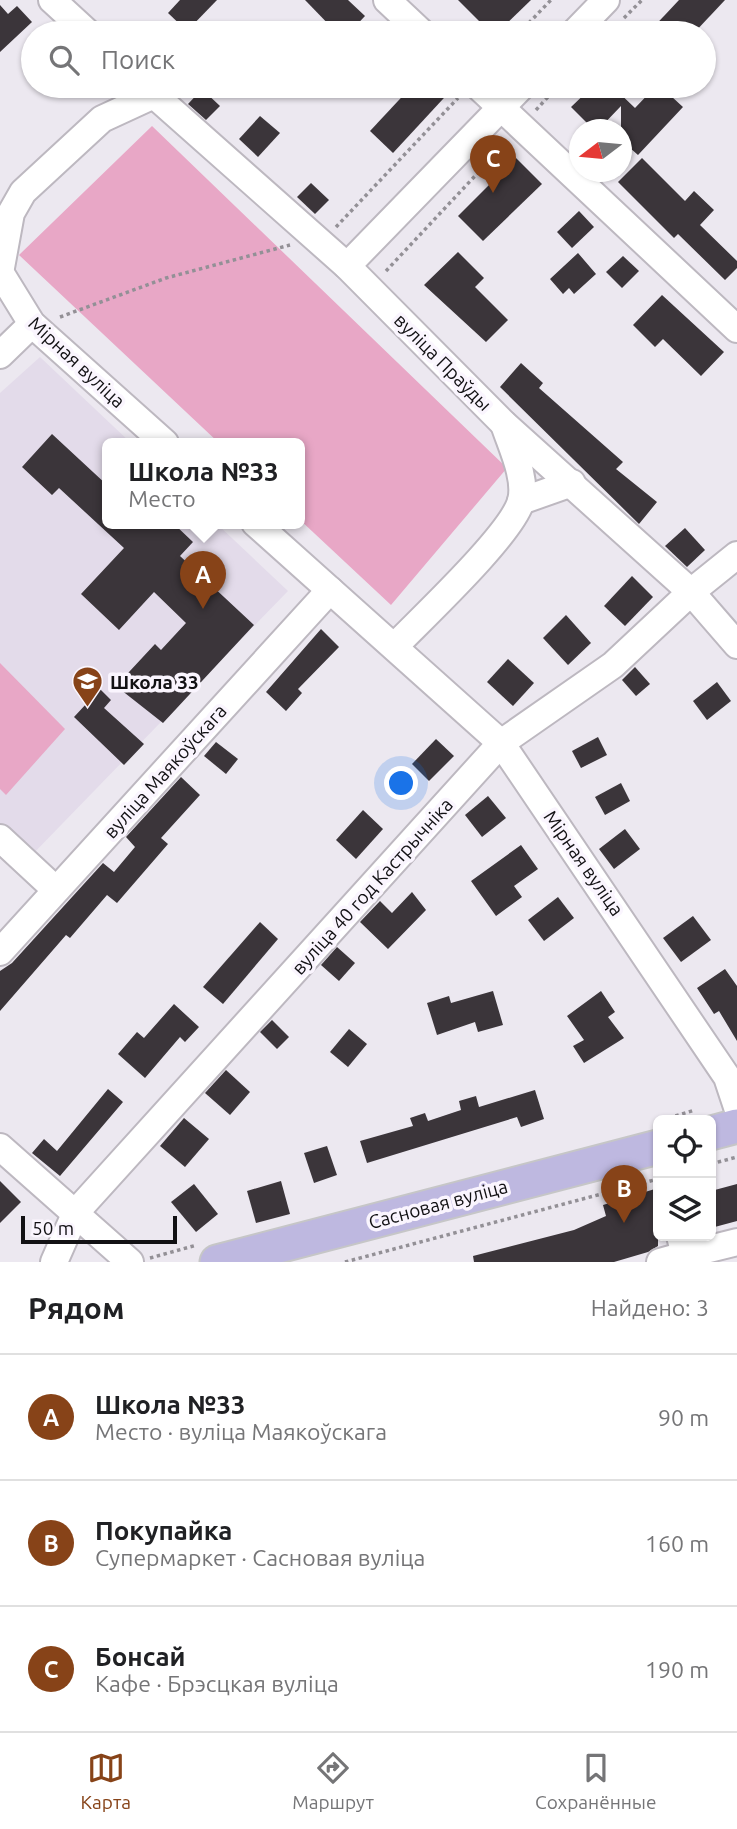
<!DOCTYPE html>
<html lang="ru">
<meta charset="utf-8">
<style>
:root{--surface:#fff;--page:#f2f2f2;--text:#202124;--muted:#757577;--line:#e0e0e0;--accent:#874318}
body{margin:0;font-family:Ubuntu,sans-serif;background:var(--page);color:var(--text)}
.controls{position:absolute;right:21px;bottom:21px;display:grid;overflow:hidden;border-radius:10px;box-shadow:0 2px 5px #0004}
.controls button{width:63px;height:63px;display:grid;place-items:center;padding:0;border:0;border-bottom:2px solid var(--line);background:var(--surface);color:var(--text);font:35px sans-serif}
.compass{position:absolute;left:569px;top:119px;width:63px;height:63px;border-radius:50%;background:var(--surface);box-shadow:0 2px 5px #0004;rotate:254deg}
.scale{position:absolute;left:21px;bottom:18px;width:156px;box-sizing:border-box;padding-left:7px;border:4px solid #121114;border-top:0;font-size:19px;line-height:24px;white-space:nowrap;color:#121114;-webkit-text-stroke:5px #faf5fe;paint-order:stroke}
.you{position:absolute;left:402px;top:784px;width:24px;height:24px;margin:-18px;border:5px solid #fff;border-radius:50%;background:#1a73e8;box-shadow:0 0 0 10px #1a73e833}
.badge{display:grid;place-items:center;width:46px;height:46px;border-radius:50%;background:var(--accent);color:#fff;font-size:23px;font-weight:700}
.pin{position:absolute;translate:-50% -58px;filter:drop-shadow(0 2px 4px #0008)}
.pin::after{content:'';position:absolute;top:37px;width:24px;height:21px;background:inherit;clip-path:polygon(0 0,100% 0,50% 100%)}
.popup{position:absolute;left:102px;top:438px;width:203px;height:91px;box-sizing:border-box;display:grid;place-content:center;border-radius:10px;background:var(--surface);filter:drop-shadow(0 2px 5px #0005);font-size:23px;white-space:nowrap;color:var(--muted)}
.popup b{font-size:26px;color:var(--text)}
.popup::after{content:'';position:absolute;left:50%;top:100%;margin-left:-14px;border:14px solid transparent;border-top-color:var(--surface)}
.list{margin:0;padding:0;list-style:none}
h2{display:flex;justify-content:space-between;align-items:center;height:91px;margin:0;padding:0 28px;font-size:30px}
h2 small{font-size:23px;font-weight:400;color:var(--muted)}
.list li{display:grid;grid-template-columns:46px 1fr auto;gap:21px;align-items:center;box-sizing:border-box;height:126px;padding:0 28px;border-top:2px solid var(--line)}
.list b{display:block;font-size:26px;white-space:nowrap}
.list p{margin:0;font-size:23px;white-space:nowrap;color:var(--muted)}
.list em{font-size:23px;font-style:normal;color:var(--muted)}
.icon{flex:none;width:38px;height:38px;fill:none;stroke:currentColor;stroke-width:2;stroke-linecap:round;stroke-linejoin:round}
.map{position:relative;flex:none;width:737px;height:1262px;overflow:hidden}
.search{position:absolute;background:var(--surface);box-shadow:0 2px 5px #0004;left:21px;right:21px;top:21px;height:77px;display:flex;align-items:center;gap:18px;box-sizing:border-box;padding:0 24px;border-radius:38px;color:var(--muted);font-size:26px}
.sheet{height:469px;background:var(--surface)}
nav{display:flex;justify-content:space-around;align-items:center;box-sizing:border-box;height:98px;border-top:2px solid var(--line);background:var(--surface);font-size:19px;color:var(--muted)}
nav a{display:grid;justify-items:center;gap:4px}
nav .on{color:var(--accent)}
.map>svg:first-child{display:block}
.built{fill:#e3dbea}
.green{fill:#e8a7c6}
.building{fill:#3b353a}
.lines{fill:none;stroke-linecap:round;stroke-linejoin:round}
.minor-casing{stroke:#bdb8c0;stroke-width:30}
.major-casing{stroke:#c6c6c7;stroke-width:37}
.path{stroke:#939096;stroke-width:3.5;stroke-dasharray:3.5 3.5;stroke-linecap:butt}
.minor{stroke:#fff;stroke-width:26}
.major{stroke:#beb8e0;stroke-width:33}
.labels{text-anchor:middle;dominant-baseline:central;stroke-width:7;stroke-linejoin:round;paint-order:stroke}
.street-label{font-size:19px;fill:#121114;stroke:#faf5fe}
.poi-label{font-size:19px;font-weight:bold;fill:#121114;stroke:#faf5fe;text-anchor:start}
</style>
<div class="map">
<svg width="737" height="1262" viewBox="0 0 737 1262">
<rect width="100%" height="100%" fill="#ece8f0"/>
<polygon class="built" points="40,357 131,443 107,443 107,523 216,523 288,591 31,856 0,827 0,393"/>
<g class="green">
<polygon points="152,126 507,468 391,605 299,519 299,443 219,443 19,255"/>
<polygon points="0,663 65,729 6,795 0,789"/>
</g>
<g class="building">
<polygon points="180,0 217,0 187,31 168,13"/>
<polygon points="305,0 348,0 365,16 349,33 337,33"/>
<polygon points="458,0 531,0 497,33 491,33"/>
<polygon points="679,0 725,0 694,33 648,33"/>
<polygon points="0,5 8,14 17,6 32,22 0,52"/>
<polygon points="412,86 455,86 393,153 370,131"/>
<polygon points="593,86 612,86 635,108 656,86 660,86 683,107 638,155 621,140 621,106 598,130 594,130 571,107"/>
<polygon points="202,89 220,106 206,120 188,104"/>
<polygon points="260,116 280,133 258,157 239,139"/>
<polygon points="516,158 542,184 483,241 458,216"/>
<polygon points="642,158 685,201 694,191 714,210 700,225 737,261 737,268 725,280 678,234 674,238 618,182"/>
<polygon points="311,183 329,200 315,214 297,197"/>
<polygon points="579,211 594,227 572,248 557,232"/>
<polygon points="458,252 484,278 475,287 508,320 486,342 424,285"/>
<polygon points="578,253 596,274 574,294 569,288 563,294 550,279"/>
<polygon points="623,256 639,271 622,288 606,272"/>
<polygon points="662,295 724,352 701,376 663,339 655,347 633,325"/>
<polygon points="521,363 543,383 539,388 623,462 616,469 657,502 639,524 500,387"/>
<polygon points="52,434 107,485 107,523 173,523 193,542 180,556 254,625 163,723 116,686 155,644 161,650 186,623 154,592 119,630 81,594 124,548 59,488 52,495 22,467"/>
<polygon points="685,528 705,550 687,567 665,546"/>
<polygon points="632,576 653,597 625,626 604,606"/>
<polygon points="566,615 591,643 568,665 543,638"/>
<polygon points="321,629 339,647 298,689 302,693 286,711 266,692"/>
<polygon points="508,659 534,683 513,706 487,682"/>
<polygon points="635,667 650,684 636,696 622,680"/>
<polygon points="717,682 731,701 707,720 693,701"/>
<polygon points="100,689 111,700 104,708 144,744 124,765 74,717"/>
<polygon points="598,737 607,755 581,768 572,751"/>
<polygon points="436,739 454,756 429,781 412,764"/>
<polygon points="216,742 238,759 226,774 204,756"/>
<polygon points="181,777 200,795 161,838 168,844 117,903 107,895 70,938 66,935 0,1011 0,971 12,963 103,863 114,872 135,847 126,837"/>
<polygon points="621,783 630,801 605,815 595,797"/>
<polygon points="488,796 506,818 482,837 465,815"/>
<polygon points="363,810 383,829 356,859 336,840"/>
<polygon points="625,829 640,849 614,869 599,849"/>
<polygon points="521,845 538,869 514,886 522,897 496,916 471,881"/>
<polygon points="412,892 426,910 388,949 360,922 380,901 392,913"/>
<polygon points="558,897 574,918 544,941 528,920"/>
<polygon points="693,916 711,940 681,962 663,938"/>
<polygon points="260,922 278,939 223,1004 203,987"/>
<polygon points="337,947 355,963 339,981 321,965"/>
<polygon points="725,969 737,986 737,1041 719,1011 714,1014 697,988"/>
<polygon points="493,991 503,1025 478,1032 475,1022 437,1035 427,1003 449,996 451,1003"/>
<polygon points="601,991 615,1012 608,1017 624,1038 584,1063 573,1046 584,1040 567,1016"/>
<polygon points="174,1004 199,1027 185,1042 180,1037 145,1078 118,1054 137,1032 144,1038"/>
<polygon points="272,1020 289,1037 277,1049 260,1032"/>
<polygon points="349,1029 367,1044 348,1067 330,1052"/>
<polygon points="226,1070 250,1092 230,1115 205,1093"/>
<polygon points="108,1089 123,1102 60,1176 32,1153 44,1139 57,1151"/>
<polygon points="535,1090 544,1119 521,1127 517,1117 367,1163 360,1141 413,1126 410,1118 425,1113 428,1121 461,1110 459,1101 476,1096 479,1107"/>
<polygon points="184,1118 209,1139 185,1167 160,1146"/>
<polygon points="327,1146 337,1175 314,1183 304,1153"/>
<polygon points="0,1181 21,1202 0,1223"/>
<polygon points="281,1181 290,1214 256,1223 247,1191"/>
<polygon points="194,1184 218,1214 196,1232 171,1202"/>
<polygon points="737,1184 737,1221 711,1228 711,1191"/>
<polygon points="658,1188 658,1246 648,1252 614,1262 474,1262 473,1256 574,1230 606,1216 603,1205"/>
</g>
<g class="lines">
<defs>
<g id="minor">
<polyline points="52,0 88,33"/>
<polyline points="387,0 422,33"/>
<polyline points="574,33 606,0"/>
<polyline points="144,86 347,266 504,424 691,592 737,645"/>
<polyline points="478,86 737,329"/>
<polyline points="347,266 522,86"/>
<polyline points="0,272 32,324 165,443"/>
<polyline points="0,273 11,213 23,192 102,119 154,95"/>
<polyline points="0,355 32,324"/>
<polyline points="521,501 572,483"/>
<polyline points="255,523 501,743 727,1077 737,1107"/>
<path d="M 395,646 C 422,618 512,534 521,501 C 527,478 511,446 504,424"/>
<polyline points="0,838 56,890"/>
<polyline points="0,952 330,590"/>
<polyline points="0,1147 130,1262"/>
<polyline points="685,1255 737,1242"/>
<polyline points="54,1262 76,1212 501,743 613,665 691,592 737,555"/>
<polyline points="660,1262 685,1255 680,1236"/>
</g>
<g id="major">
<polyline points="711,1133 737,1126"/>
<polyline points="217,1262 658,1147"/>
</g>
</defs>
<use href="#minor" class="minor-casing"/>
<use href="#major" class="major-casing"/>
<g class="path">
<polyline points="624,18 642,0"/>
<polyline points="519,33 551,0"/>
<polyline points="536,110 558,86"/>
<polyline points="336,227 458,98"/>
<polyline points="386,271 505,144"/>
<polyline points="60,317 166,278 290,245"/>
<polyline points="662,1120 695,1110"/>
<polyline points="711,1164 737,1157"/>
<polyline points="150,1258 197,1245"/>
<polyline points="345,1262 658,1179"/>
</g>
<use href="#minor" class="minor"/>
<use href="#major" class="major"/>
</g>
<defs>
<symbol id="school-pin" viewBox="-11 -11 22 30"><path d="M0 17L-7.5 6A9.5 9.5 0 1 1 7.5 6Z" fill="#874318" stroke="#faf5fe"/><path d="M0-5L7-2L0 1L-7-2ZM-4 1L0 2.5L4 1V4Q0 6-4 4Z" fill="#fff"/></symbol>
</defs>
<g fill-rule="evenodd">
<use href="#school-pin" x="70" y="664" width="35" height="47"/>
</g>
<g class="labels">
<g class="street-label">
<text transform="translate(77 362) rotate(43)">Мірная вуліца</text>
<text transform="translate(443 362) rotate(45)">вуліца Праўды</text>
<text transform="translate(165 771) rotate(-48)">вуліца Маякоўскага</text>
<text transform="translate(584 863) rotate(55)">Мірная вуліца</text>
<text transform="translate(372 886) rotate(-48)">вуліца 40 год Кастрычніка</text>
<text transform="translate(438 1204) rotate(-15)">Сасновая вуліца</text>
</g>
<g class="poi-label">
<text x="110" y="682">Школа 33</text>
</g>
</g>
</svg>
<div class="controls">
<button><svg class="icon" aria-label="locate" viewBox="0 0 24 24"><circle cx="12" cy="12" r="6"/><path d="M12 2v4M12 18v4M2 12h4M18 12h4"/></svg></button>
<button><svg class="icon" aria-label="layers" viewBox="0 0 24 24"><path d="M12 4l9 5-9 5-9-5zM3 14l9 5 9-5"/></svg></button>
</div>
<svg class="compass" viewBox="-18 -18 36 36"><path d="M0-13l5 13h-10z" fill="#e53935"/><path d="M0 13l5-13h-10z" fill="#757577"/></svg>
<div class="scale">50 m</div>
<div class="you"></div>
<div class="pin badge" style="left:203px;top:609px">A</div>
<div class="popup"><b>Школа №33</b>Место</div>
<div class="pin badge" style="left:624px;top:1223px">B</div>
<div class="pin badge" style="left:493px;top:193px">C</div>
<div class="search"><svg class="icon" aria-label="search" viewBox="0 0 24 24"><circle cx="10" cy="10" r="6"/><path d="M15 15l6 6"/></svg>Поиск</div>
</div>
<section class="sheet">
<h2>Рядом<small>Найдено: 3</small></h2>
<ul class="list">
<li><span class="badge">A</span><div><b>Школа №33</b><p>Место · вуліца Маякоўскага</p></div><em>90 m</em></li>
<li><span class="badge">B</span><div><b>Покупайка</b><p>Супермаркет · Сасновая вуліца</p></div><em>160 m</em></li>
<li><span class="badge">C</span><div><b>Бонсай</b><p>Кафе · Брэсцкая вуліца</p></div><em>190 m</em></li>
</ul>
</section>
<nav>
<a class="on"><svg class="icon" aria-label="map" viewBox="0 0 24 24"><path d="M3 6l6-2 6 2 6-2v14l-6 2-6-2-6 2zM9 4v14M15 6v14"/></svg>Карта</a>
<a><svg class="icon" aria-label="directions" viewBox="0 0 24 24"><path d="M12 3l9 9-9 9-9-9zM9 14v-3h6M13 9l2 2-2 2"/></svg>Маршрут</a>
<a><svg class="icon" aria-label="saved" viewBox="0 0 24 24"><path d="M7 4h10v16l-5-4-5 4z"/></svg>Сохранённые</a>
</nav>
